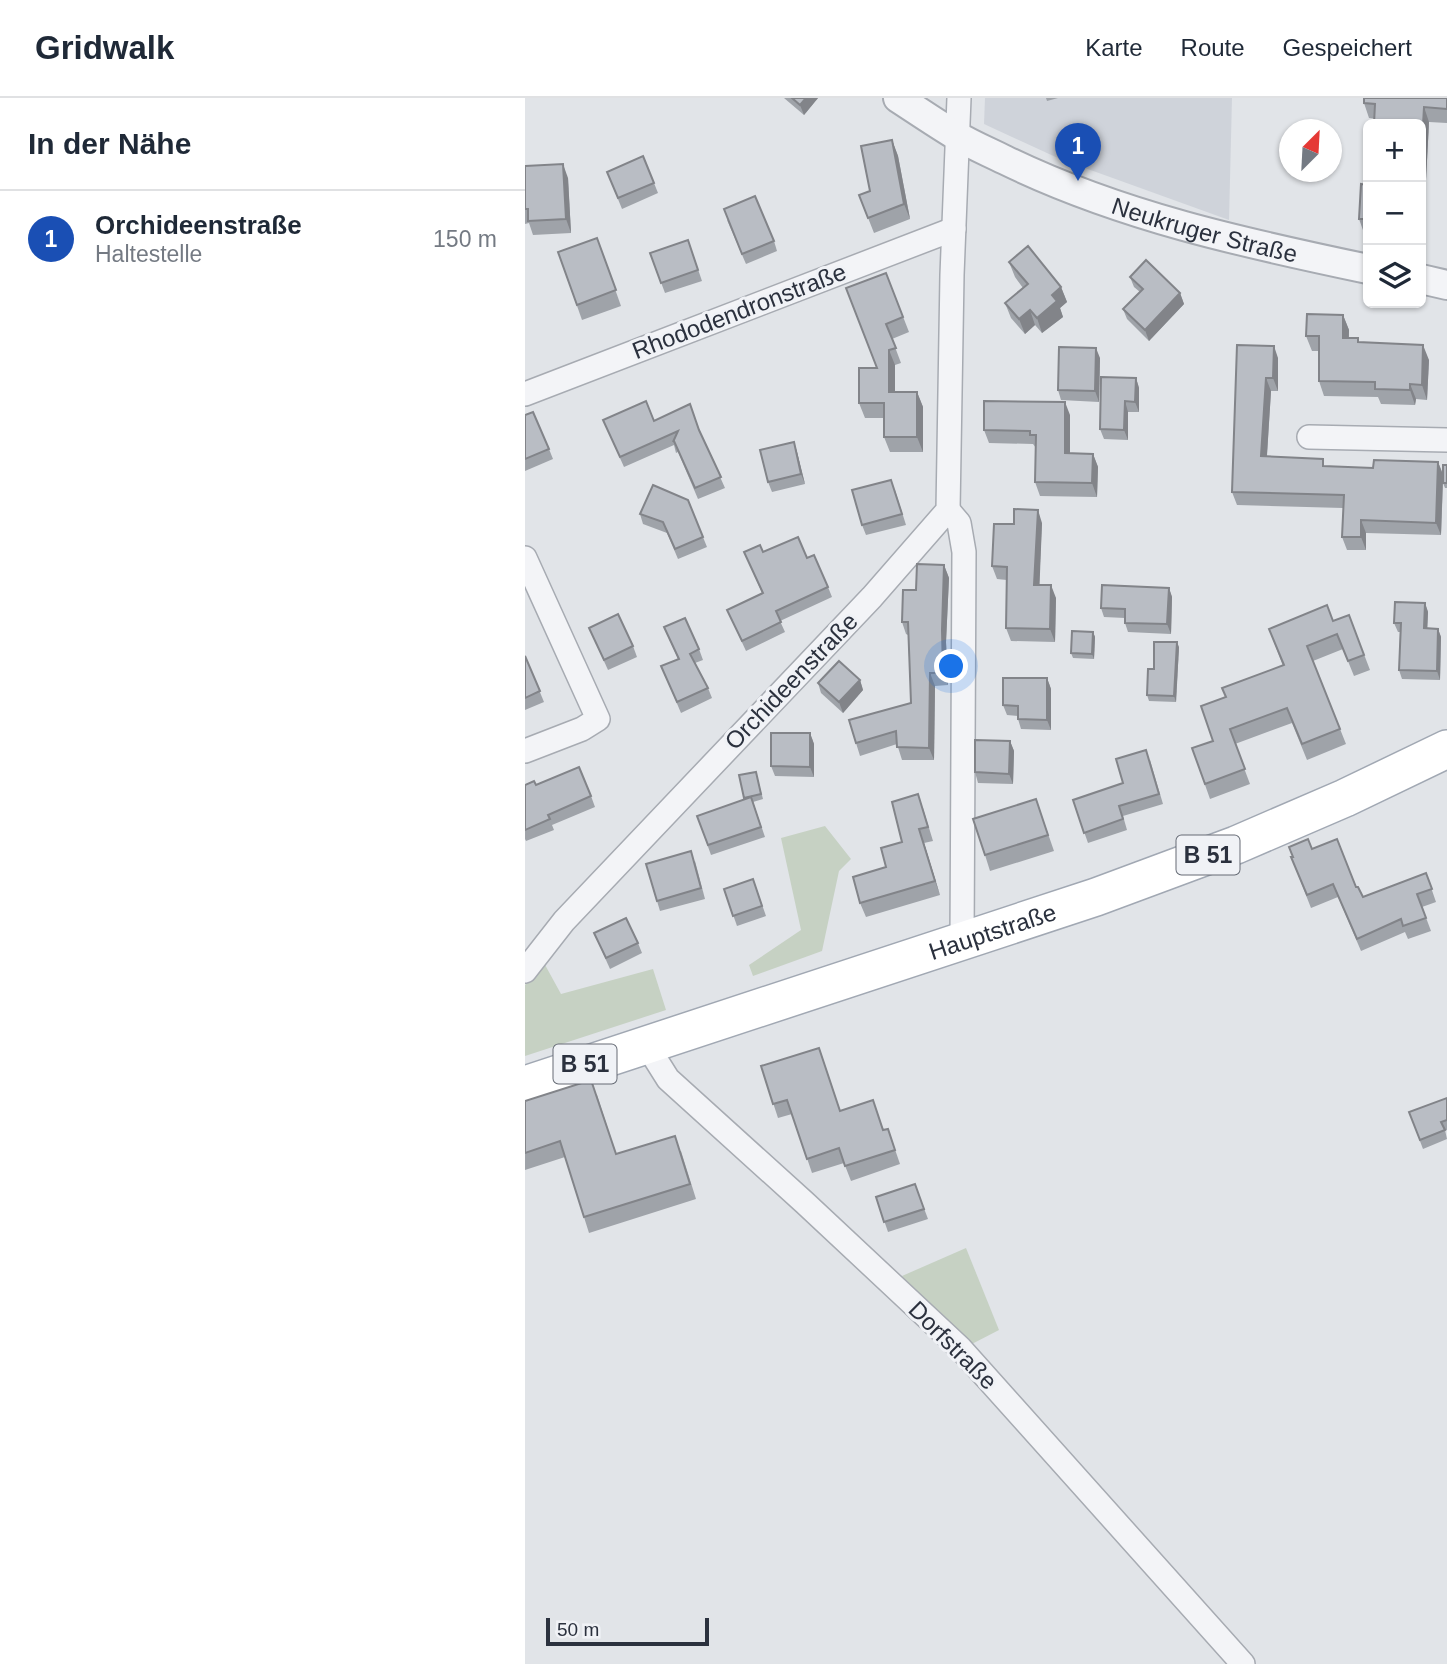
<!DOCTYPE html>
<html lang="de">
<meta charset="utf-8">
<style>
:root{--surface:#fff;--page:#f6f6f7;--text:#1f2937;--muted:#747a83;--line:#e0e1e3;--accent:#d93025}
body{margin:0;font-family:Arial,sans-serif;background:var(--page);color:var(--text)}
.controls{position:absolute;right:21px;top:21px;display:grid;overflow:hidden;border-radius:10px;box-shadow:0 2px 5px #0004}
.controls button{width:63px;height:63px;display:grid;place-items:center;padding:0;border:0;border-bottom:2px solid var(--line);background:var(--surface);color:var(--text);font:35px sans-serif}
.compass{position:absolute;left:754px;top:21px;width:63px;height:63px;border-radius:50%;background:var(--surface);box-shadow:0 2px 5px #0004;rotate:24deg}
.scale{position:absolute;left:21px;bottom:18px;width:163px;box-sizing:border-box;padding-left:7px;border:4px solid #2b313e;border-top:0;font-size:19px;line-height:24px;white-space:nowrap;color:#2b313e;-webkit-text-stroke:5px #f0f2f6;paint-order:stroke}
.you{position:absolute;left:427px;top:569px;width:24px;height:24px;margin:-18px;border:5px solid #fff;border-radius:50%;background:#1a73e8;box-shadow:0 0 0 10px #1a73e833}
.badge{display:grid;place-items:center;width:46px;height:46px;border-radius:50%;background:var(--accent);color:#fff;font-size:23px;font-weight:700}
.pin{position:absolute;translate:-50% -58px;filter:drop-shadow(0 2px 4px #0008)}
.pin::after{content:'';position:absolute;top:37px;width:24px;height:21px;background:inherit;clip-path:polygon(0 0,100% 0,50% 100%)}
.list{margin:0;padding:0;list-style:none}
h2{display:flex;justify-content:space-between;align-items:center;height:91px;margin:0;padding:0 28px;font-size:30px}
h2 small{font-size:23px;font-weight:400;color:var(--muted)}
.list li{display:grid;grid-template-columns:46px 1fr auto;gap:21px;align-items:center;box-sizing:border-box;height:98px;padding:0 28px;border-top:2px solid var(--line)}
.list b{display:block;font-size:26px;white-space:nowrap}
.list p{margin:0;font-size:23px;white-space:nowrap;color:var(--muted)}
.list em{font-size:23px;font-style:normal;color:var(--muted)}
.icon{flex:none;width:38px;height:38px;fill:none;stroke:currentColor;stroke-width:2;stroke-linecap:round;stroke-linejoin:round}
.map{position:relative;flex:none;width:922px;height:1566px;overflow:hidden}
header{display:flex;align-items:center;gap:42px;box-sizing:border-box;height:98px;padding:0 35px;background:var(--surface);border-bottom:2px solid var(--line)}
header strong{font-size:33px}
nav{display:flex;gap:38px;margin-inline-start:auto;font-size:24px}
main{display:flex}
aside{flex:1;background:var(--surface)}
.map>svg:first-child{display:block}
.built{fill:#cfd3da}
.green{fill:#c6d1c3}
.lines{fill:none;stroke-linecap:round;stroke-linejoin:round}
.minor-casing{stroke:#a7abb2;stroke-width:26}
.tertiary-casing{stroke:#a7abb2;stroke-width:32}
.primary-casing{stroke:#a1a8b3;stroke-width:40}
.minor{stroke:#f3f4f7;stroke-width:23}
.tertiary{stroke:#f3f4f7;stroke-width:28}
.primary{stroke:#fff;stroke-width:37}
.wall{fill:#9fa3a9}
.shaded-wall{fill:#828489}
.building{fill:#b9bdc4;stroke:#828489;stroke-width:2}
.labels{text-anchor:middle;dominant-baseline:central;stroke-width:6;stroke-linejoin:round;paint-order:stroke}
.shield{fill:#f0f2f6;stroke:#666b75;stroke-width:2}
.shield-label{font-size:23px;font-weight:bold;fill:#2b313e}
.street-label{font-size:24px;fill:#2b313e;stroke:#f0f2f6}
</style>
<header>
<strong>Gridwalk</strong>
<nav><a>Karte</a><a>Route</a><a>Gespeichert</a></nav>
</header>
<main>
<aside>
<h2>In der Nähe<small></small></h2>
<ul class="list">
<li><span class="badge" style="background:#1a4fb4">1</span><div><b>Orchideenstraße</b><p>Haltestelle</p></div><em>150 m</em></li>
</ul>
</aside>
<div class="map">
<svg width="922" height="1566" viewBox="0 0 922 1566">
<rect width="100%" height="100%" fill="#e1e4e8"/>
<polygon class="built" points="460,0 707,0 704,122 535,61 459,26"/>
<g class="green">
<polygon points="300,728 326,761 314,773 297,853 228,878 224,867 276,832 256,740"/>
<polygon points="19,865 36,896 128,871 141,912 0,958 0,887"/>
<polygon points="441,1150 474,1232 443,1248 377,1178"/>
</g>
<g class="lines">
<defs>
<g id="minor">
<polyline points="0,296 429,131"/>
<polyline points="784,339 922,342"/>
<polyline points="423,412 434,425 439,454 437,844"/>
<polyline points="0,460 73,621 57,631 0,653"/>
<polyline points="0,873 39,823 347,499 423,412 427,177 434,0"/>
<polyline points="121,946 143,981 280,1105 435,1250 718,1566"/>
</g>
<g id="tertiary">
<path id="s1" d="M 373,0 C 393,13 412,26 432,38 C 447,47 464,54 480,62 C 595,118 719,145 843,171"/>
<polyline points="896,181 922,187"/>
</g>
<g id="primary">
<path id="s2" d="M 0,987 L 571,799 L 711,747 L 820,700 L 922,651"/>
</g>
</defs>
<use href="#minor" class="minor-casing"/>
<use href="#tertiary" class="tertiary-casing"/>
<use href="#primary" class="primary-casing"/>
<use href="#minor" class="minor"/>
<use href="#tertiary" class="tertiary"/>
<use href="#primary" class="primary"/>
</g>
<g class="wall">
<polygon points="259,0 293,0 279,17"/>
<polygon points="521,0 533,0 522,3"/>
<polygon points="922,0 922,25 904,24 898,138 896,138 896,26 844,20 839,5"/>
<polygon points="367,42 373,58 385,121 349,135 334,97 345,93"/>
<polygon points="0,68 43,80 46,135 8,137 4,125 0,126"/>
<polygon points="82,74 129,85 133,95 97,111"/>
<polygon points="843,87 843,135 839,135 834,121"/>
<polygon points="202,122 249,143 252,153 221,166"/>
<polygon points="72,140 96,208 57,222 33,154"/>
<polygon points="163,142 177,183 140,195 125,155"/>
<polygon points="484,164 536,189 542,204 535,210 538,219 517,235 510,227 500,236 486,220 480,205 498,190 490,179"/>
<polygon points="361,175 384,234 367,241 376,265 370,267 370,294 392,294 398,309 398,354 365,354 359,339 359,320 340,320 334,305 352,270"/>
<polygon points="605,179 655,195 659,206 624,243 602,221 598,211 615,194 609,189"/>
<polygon points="818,217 824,232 824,240 834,245 904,262 902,302 891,301 890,307 856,306 853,299 799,298 794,283 794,253 787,253 781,238"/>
<polygon points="712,247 753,260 753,293 746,293 742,358 801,369 848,370 913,364 918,376 922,367 922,390 920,390 918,385 916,437 841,435 841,452 822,452 817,439 818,410 712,407 707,394"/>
<polygon points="575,260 574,304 536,302 533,292"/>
<polygon points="611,280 614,290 614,314 603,314 603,342 579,341 575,331"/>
<polygon points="0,317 24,351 28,361 0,373"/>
<polygon points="545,317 545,355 568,356 573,369 572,399 515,398 510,384 511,350 508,346 464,345 459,332"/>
<polygon points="78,322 129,323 175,334 200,390 173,401 153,354 151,355 149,347 99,369"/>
<polygon points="269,344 272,354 280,386 247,394 243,384"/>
<polygon points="370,392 381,427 341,437 337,427"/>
<polygon points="163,402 182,449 153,461 142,435 118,426 115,416"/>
<polygon points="517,425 514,487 531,500 530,544 486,543 481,530 482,482 472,481 467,468 489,426"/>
<polygon points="219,454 238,454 282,460 303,489 307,499 255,523 260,534 221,553 202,512 237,495"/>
<polygon points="419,467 424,480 421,544 423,587 410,588 409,662 377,662 372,646 335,658 331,645 386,605 383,537 381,536 377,524 391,492"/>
<polygon points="644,490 647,499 646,536 603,534 600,525 600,520 579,519 576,510"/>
<polygon points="900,505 903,514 902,530 913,531 916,539 915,582 877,581 874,572 875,534 873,534 869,525"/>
<polygon points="824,517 845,572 829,578 818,551 788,563 821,646 782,662 767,625 710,646 725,686 685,701 667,650 688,643 701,599 758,568 744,531 808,523"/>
<polygon points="139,529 174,551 178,562 170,565 183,590 187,600 156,615 136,568 153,561"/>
<polygon points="64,530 108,548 112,559 83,572"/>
<polygon points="568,534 570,539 569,561 548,560 546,555"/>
<polygon points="654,549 651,604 624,603 622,597"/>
<polygon points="0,558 19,604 0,612"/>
<polygon points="522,580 526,591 526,632 496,631 493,621 493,618 482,617 478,607"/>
<polygon points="335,582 338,592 318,615 296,595 293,585"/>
<polygon points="285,635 289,646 289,679 250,678 246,668"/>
<polygon points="485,643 489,653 488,686 453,685 450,674"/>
<polygon points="625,662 638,706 598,718 602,732 563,745 548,702 598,685"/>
<polygon points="231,674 238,701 228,704 240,739 186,757 172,718 220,701 219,700"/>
<polygon points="0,687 11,687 66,698 70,709 27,727 29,732 1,743 0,741"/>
<polygon points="511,701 529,753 465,773 460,757"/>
<polygon points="398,710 408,743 399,745 415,797 341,819 335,805 361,769"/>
<polygon points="787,751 831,789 838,799 901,775 911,804 897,809 906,833 883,841 880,834 836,853 813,799 786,810 766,759"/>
<polygon points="170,763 180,801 135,813 132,803"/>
<polygon points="228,781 241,818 212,828 199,791"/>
<polygon points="69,835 113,845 117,855 85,871"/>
<polygon points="236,968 315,1013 359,1032 363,1031 375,1066 326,1083 319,1065 287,1075 267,1016 253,1020"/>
<polygon points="72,997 91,1056 156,1053 171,1101 64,1135 40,1059 0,1072 0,1003"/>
<polygon points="922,1000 922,1032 920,1032 922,1041 898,1051 884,1014"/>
<polygon points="390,1086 403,1121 363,1134 351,1099"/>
</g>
<g class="shaded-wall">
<polygon points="281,0 293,0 279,17 275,7"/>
<polygon points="899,9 904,24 898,138 896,133 896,64"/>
<polygon points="367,42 373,58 385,121 379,106"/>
<polygon points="38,66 43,80 46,135 41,121"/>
<polygon points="536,189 542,204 535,210 538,219 517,235 512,220 527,197"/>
<polygon points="655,195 659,206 624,243 620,232"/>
<polygon points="505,212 510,227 500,236 494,221"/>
<polygon points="818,217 824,232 823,255 818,240"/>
<polygon points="898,247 904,262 902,302 897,287"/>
<polygon points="749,248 753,260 753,293 748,280"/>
<polygon points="571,250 575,260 574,304 570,293"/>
<polygon points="364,252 370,267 370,309 364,294"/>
<polygon points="611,280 614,290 614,314 610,304"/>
<polygon points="741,280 746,293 741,371 736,358"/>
<polygon points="885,286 891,301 890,307 885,292"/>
<polygon points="392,294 398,309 398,354 392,339"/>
<polygon points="600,303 603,314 603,342 599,332"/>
<polygon points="540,304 545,317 545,368 540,355"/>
<polygon points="269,344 272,354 280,386 276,376"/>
<polygon points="568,356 573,369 572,399 567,385"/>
<polygon points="913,364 918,377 916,437 911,425"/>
<polygon points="513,412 517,425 514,500 509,487"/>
<polygon points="836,422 841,435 841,452 836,439"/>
<polygon points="419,467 424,480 421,544 423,587 418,575 417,532"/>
<polygon points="526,487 531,500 530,544 525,531"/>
<polygon points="644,490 647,499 646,536 642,526"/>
<polygon points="900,505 903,514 902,539 899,530"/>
<polygon points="913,531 916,539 915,582 912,573"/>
<polygon points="568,534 570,539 569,561 567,556"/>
<polygon points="652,544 654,549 651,604 649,598"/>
<polygon points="405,575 410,588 409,662 404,650"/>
<polygon points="522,580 526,591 526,632 522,622"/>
<polygon points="335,582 338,592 318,615 314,604"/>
<polygon points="285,635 289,646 289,679 285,669"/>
<polygon points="485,643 489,653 488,686 484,676"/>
<polygon points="394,731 399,745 415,797 410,783"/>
</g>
<g class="building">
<polygon points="267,0 281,0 275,7"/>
<polygon points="839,0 922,0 922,11 899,9 896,64 896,26 849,26 850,6 839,5"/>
<polygon points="367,42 379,106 343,120 334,97 345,93 336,48"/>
<polygon points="118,58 129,85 93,100 82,74"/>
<polygon points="38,66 41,121 3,123 3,111 0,111 0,68"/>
<polygon points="836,86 843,87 843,121 834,121"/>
<polygon points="230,98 249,143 217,156 199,111"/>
<polygon points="72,140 91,192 52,207 33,154"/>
<polygon points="163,142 173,172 136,185 125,155"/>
<polygon points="503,148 536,189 527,197 532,203 512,220 505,212 494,221 480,205 503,186 484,164"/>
<polygon points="621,162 655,195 620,232 598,211 618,191 605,179"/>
<polygon points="361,175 378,219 361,226 371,250 364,252 364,294 392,294 392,339 359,339 359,305 334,305 334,270 352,270 321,190"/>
<polygon points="782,216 818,217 818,240 833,240 833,244 898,247 897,287 885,286 885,292 850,291 850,284 794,283 794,238 781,238"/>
<polygon points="712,247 749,248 748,280 741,280 736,358 798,361 798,368 848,370 849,362 913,364 911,425 836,422 836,439 817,439 819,397 707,394"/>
<polygon points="534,249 571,250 570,293 533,292"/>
<polygon points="576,279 611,280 610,304 600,303 599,332 575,331"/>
<polygon points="121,303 129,323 165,306 174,332 196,379 170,390 149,343 148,344 153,333 95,359 78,322"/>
<polygon points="459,303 540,304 540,355 568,356 567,385 510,384 511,337 505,337 505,333 459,332"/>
<polygon points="8,314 24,351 0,361 0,317"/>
<polygon points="269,344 276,376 243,384 235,352"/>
<rect x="918" y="367" width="4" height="18"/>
<polygon points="366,382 377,416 337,427 327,392"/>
<polygon points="128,387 163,402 178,439 150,451 138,424 115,416"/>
<polygon points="489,411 513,412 509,487 526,487 525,531 481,530 482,469 467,468 469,426 489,426"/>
<polygon points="273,439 282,460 289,457 303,489 251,513 256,524 217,543 202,512 238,495 219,454 235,447 238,454"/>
<polygon points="392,466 419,467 417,532 418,575 405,575 404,650 372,649 371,633 331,645 324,622 386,605 383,524 377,524 378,492 391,492"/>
<polygon points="577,487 644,490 642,526 600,525 600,511 576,510"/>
<polygon points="870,504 900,505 899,530 913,531 912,573 874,572 876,525 869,525"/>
<polygon points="802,507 808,523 824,517 839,557 823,563 812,536 782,548 815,631 777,646 762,610 705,631 720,671 680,686 667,650 688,643 676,608 701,599 697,590 759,567 744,531"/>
<polygon points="93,516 108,548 79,562 64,530"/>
<polygon points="160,520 174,551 165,556 183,590 152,604 136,568 154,561 139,529"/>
<polygon points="547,533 568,534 567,556 546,555"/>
<polygon points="629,544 652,544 649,598 622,597 623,571 629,571"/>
<polygon points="0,558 15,593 0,600"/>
<polygon points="314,563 335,582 314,604 293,585"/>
<polygon points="478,580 522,580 522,622 493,621 493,608 478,607"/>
<polygon points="246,635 285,635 285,669 246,668"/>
<polygon points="450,642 485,643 484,676 450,674"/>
<polygon points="621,652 634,696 594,708 598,721 559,735 548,702 598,685 591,661"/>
<polygon points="54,669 66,698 23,717 25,721 0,732 0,687 9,683 11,687"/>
<polygon points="231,674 236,696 219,700 214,677"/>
<polygon points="393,696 403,729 394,731 410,783 335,805 328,779 361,769 356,750 377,744 367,704"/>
<polygon points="226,699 236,729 183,747 172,718"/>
<polygon points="511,701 523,737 460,757 448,721"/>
<polygon points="783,741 787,751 812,741 831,789 833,789 838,799 901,775 907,791 892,796 901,820 878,828 876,821 832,841 808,786 782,797 766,759 768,759 764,749"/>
<polygon points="166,753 176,790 132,803 121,766"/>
<polygon points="228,781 237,808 208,818 199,791"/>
<polygon points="101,820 113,845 81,860 69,835"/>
<polygon points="294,950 315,1013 348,1002 358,1032 363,1031 370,1052 320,1068 314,1050 282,1061 262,1002 248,1006 236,968"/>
<polygon points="66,982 91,1056 150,1038 165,1086 59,1119 35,1043 0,1055 0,1003"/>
<polygon points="922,1000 922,1022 916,1024 920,1032 895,1042 884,1014"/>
<polygon points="390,1086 399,1111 359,1124 351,1099"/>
</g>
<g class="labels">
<g class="shield">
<rect x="651.5" y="737.5" width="63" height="39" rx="5"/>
<rect x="28.5" y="946.5" width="63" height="39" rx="5"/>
</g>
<g class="shield-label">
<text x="683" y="757">B 51</text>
<text x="60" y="966">B 51</text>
</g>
<g class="street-label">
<text stroke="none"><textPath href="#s1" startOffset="336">Neukruger Straße</textPath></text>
<text transform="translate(214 213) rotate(-21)">Rhododendronstraße</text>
<text transform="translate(266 583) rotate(-46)">Orchideenstraße</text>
<text stroke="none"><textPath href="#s2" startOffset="492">Hauptstraße</textPath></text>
<text transform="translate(428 1247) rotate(45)">Dorfstraße</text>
</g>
</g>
</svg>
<div class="controls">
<button>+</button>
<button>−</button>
<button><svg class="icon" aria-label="layers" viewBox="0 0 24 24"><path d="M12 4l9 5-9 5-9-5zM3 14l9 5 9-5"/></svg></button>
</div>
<svg class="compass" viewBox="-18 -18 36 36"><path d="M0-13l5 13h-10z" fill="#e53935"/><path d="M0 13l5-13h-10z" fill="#747a83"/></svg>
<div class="scale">50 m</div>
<div class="you"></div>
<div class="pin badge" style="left:553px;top:83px;background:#1a4fb4">1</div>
</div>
</main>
